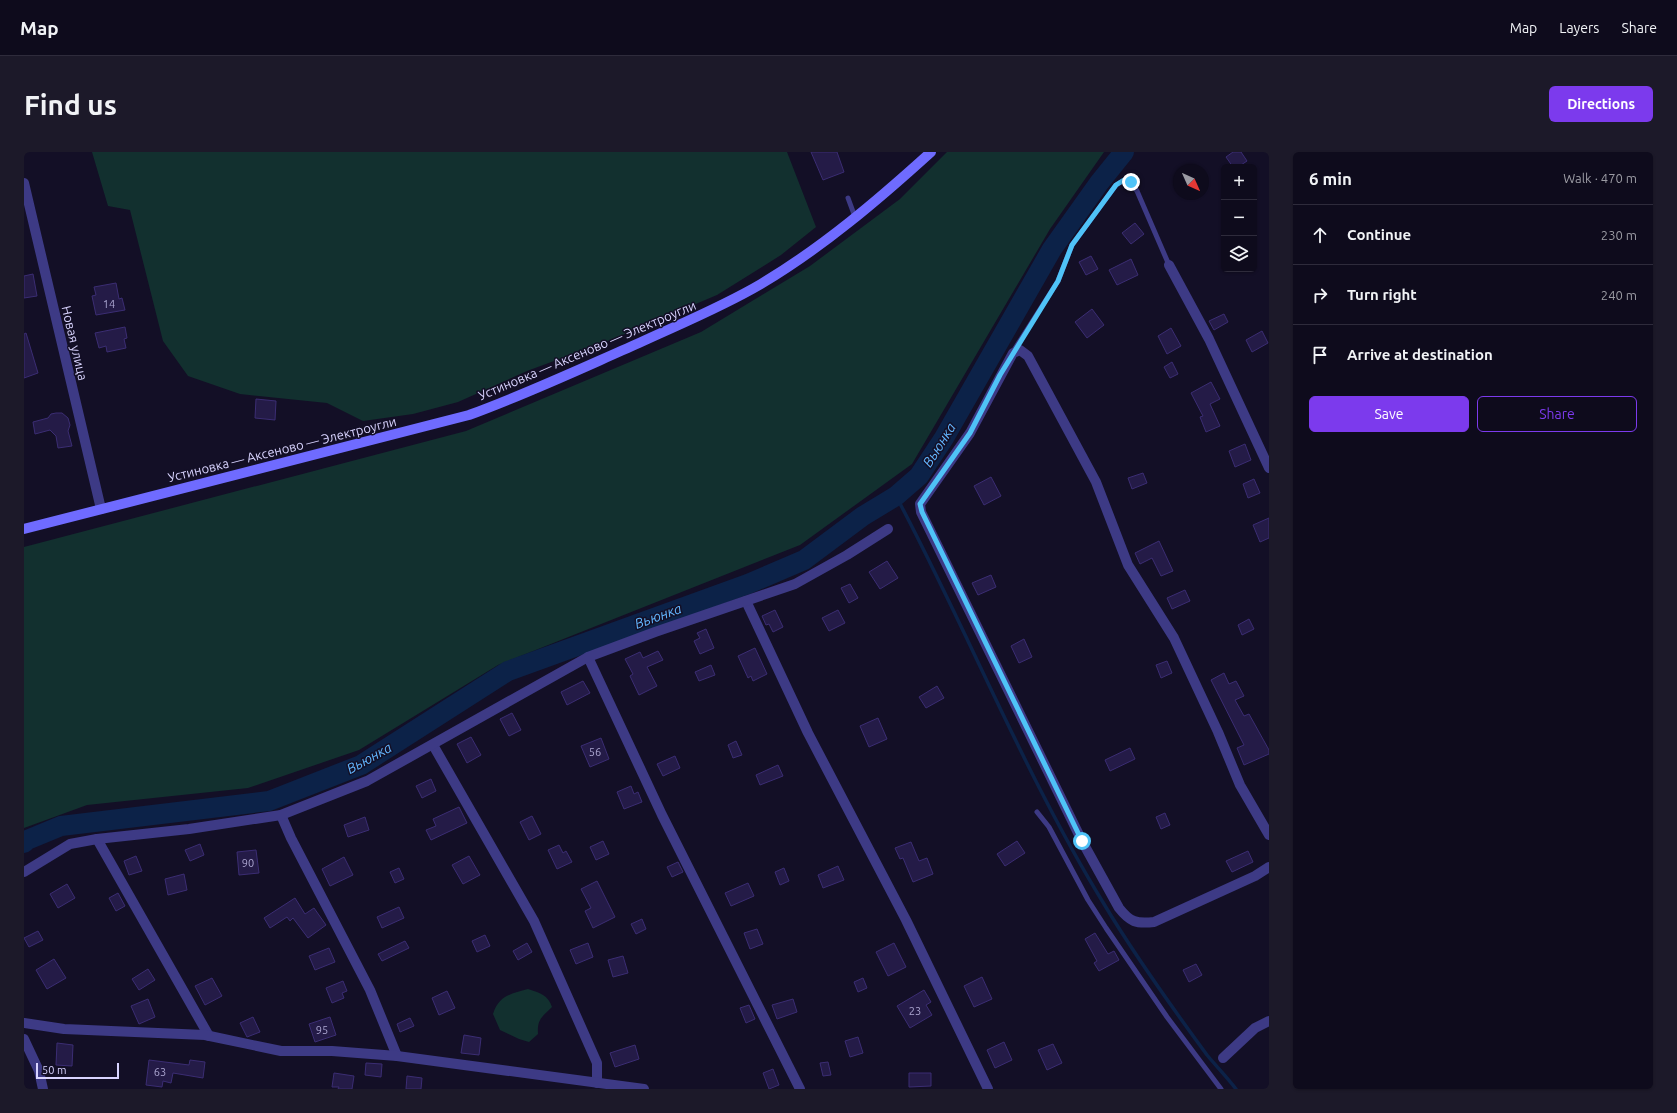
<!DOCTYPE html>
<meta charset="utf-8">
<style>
:root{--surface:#0e0b1c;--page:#1c1929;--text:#f1f3f6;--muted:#9b9ba3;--line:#2e2b3b;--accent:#7c3aed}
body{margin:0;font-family:Ubuntu,sans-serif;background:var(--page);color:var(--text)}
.controls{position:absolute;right:12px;top:12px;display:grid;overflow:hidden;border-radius:6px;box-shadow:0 1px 3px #0004}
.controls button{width:36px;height:36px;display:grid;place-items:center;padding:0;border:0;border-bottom:1px solid var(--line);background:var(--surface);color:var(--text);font:20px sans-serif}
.compass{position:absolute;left:1149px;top:12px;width:36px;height:36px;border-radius:50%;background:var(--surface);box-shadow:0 1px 3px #0004;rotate:135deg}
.scale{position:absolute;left:12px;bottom:10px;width:83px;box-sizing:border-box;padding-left:4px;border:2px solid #d9d4ff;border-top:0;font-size:11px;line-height:14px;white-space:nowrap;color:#d9d4ff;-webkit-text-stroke:3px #130f26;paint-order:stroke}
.stop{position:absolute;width:12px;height:12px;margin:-9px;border:3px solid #4fc3f7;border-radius:50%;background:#fff}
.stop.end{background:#4fc3f7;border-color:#fff;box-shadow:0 1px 4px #0008}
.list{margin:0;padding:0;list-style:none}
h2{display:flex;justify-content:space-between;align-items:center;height:52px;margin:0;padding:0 16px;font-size:17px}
h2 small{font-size:13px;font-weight:400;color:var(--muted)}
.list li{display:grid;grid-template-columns:26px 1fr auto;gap:12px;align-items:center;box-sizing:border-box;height:60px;padding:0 16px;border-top:1px solid var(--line)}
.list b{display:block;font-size:15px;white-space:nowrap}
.list em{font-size:13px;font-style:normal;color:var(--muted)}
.actions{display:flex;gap:8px;padding:12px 16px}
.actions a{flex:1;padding:9px 0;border:1px solid var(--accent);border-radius:6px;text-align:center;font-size:14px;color:var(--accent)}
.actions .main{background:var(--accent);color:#fff}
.icon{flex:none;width:22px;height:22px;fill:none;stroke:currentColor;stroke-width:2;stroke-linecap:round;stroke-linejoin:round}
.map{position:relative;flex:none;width:1245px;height:937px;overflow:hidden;border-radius:6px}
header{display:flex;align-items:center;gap:24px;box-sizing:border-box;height:56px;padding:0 20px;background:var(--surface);border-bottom:1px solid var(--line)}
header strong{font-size:19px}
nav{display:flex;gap:22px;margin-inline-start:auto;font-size:14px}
.intro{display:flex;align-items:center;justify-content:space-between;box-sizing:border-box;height:96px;padding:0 24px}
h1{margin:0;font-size:28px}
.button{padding:10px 18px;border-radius:6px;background:var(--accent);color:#fff;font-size:14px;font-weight:700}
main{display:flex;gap:24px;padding:0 24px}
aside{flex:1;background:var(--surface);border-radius:6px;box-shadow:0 1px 3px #0004}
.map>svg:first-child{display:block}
.green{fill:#12302f}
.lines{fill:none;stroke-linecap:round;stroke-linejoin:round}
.stream{stroke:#0c2248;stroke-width:3.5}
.river{stroke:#0c2248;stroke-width:20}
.building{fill:#241b47;stroke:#3b2d73}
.service{stroke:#3d3a85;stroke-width:5}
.minor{stroke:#3d3a85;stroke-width:10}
.tertiary{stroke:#3d3a85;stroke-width:10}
.secondary{stroke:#6f6bff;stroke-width:10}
.route{stroke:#4fc3f7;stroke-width:5}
.labels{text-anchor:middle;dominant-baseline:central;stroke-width:3;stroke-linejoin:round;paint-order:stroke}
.number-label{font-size:11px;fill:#aca6d1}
.street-label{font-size:13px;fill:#d9d4ff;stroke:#130f26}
.water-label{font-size:14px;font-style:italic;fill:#62b6ff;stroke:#130f26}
</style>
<header>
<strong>Map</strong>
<nav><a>Map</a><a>Layers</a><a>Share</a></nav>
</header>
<div class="intro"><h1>Find us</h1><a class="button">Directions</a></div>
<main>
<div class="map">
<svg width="1245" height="937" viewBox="0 0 1245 937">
<rect width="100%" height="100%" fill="#130f26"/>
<g class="green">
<polygon points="68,0 763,0 792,75 757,103 693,143 584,189 503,219 434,250 389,262 339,269 303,251 216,242 164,224 139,189 106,58 84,54"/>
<polygon points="923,0 1080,0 1026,77 888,312 776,393 474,513 335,598 224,636 63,653 0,676 0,395 442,279 677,180 786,114 876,47"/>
<path d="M 504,837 C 516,841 524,843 528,855 C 518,865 513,867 514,882 L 505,890 L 495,887 L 476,878 L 469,862 C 475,843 487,842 504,837 Z"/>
</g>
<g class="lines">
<path class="stream" d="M 872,344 C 944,479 1000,622 1080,752 C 1111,804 1147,854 1183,903 C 1192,914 1203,925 1212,937"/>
<polyline class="river" points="0,691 3,688 37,674 245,649 337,613 484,519 724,432 780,408 839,364 872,344 895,324 920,286 1028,97 1075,31 1100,0"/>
</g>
<g class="building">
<polygon points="787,0 813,0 820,20 799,28"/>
<polygon points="1209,0 1217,0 1223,9 1214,15 1209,15 1202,5"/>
<polygon points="1111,71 1120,82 1107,92 1098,81"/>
<polygon points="1067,104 1074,117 1062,123 1055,110"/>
<polygon points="1107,107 1114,123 1093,133 1085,118"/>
<polygon points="9,122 13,144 0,146 0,124"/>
<polygon points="92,131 95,147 98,146 101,158 72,163 68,144 72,143 70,135"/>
<polygon points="1068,157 1080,173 1063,186 1051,170"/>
<polygon points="1200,162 1204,170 1190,178 1185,169"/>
<polygon points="101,175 103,186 100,187 102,196 83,200 82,194 75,196 71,181"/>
<polygon points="1147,176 1157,194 1143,202 1134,184"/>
<polygon points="1238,179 1244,191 1228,200 1222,188"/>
<polygon points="2,181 14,221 0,226 0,182"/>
<polygon points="1148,210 1154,222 1146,226 1140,215"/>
<polygon points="1187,230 1196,247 1186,252 1196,274 1182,280 1176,265 1179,264 1167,241"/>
<polygon points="232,247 252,249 251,268 231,266"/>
<polygon points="32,261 38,261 44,266 46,273 44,279 48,294 34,296 32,284 26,278 11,282 9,270 24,266 27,262"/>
<polygon points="1221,292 1227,308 1211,315 1205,299"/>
<polygon points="1119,321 1123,331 1108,337 1104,326"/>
<polygon points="967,325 977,344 960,353 950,334"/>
<polygon points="1230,327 1236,341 1224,346 1219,332"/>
<polygon points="1245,366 1245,386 1236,390 1229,373"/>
<polygon points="1135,389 1149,419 1137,424 1128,406 1116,412 1111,401"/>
<polygon points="863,409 874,426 856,437 845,420"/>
<polygon points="967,423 972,435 954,443 948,431"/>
<polygon points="826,432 834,446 825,451 817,436"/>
<polygon points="1161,438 1166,449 1148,457 1143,446"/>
<polygon points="751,458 759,475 749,480 745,472 742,473 738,464"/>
<polygon points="814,458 821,471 805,479 798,466"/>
<polygon points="1225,467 1230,477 1218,483 1214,473"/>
<polygon points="682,477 690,496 676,502 670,489 676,486 673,481"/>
<polygon points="1000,487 1008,505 995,511 987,494"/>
<polygon points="731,496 743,522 729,529 727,524 724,526 714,504"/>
<polygon points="634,499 639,508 623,515 633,534 615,543 606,524 609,522 601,507 616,500 619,506"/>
<polygon points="1143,509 1148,521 1137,526 1132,513"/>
<polygon points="687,513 691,523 675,529 671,520"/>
<polygon points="1200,521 1205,532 1212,529 1220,544 1211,548 1220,564 1225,562 1245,598 1245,602 1220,613 1213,596 1220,593 1187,528"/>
<polygon points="559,529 566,541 543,553 537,540"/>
<polygon points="913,534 920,546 902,556 895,545"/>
<polygon points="488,561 497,578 485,584 476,567"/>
<polygon points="854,566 863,587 845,595 836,574"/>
<polygon points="447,585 457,603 443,611 433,592"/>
<polygon points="577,586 585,607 566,615 557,594"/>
<polygon points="712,589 718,603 709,606 704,593"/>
<polygon points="1106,596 1111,607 1086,619 1081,608"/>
<polygon points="651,604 656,616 639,624 633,612"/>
<polygon points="754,613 759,624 736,633 732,623"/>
<polygon points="407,627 412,639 398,646 392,634"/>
<polygon points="607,634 610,642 614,640 618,650 600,657 593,640"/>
<polygon points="435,655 443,671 407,688 402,678 412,674 409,667"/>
<polygon points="1141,661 1146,673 1137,677 1132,665"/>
<polygon points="508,664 517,682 505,688 496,670"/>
<polygon points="341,665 345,678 324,685 320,673"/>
<polygon points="579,689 585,702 572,708 566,695"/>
<polygon points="993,689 1001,701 981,714 973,702"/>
<polygon points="887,690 895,709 903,706 909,722 889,730 879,706 876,707 871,696"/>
<polygon points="176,692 180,703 166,709 161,698"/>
<polygon points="535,693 539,701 542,699 548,710 533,717 524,698"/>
<polygon points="232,698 235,721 215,723 213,700"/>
<polygon points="1224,699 1229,710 1208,720 1202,709"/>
<polygon points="112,704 118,719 105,723 100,709"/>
<polygon points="445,704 456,723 439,732 428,713"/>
<polygon points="320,705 329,723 306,734 298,717"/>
<polygon points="654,710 659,720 648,725 643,715"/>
<polygon points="814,714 820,728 799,736 794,723"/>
<polygon points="375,716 380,727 371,731 366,720"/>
<polygon points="760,716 765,729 756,733 751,720"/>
<polygon points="160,722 163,738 144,743 141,727"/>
<polygon points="573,729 591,765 569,776 561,759 567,756 557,737"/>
<polygon points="724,731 730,744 707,754 701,741"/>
<polygon points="43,732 51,746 34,756 26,742"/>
<polygon points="94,741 101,754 92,759 85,746"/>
<polygon points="271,746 281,762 290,756 302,773 284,786 269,766 266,769 263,765 246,776 240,766"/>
<polygon points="375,755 380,766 358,776 353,765"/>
<polygon points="618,767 622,777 612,782 607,772"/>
<polygon points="733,777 739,792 726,797 720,781"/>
<polygon points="14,779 19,788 5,795 0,786"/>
<polygon points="1071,781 1084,802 1090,799 1095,808 1075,819 1070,811 1073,809 1061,787"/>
<polygon points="461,783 466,794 453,800 448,789"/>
<polygon points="381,789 385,796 358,809 354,802"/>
<polygon points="503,791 508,800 494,808 489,799"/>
<polygon points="564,791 569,805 552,812 546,798"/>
<polygon points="870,791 882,815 864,824 852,800"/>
<polygon points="305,796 311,810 291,818 285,804"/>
<polygon points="599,804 604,821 589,825 584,808"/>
<polygon points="30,807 42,826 23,837 12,818"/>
<polygon points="1172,812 1178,823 1165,830 1159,818"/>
<polygon points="124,817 131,828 115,838 108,827"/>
<polygon points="958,825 968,847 950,855 940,834"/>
<polygon points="188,826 198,844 181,853 171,834"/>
<polygon points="839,826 843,836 834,840 830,830"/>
<polygon points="319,829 323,839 318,841 320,846 308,851 302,836"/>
<polygon points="900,838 907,850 902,853 908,863 886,876 873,854"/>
<polygon points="423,839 431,856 415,863 408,846"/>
<polygon points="124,847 131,865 115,872 107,854"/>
<polygon points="769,847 773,860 753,867 748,853"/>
<polygon points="725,853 731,867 722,871 716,856"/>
<polygon points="229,865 236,880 223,885 216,871"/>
<polygon points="306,865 312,883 291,890 285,872"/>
<polygon points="386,866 390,874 376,880 373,872"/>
<polygon points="440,883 457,886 455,903 437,901"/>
<polygon points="834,885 839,901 826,905 821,889"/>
<polygon points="980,890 988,908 971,916 963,898"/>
<polygon points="33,891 49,893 48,914 32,913"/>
<polygon points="1029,892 1038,911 1023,918 1014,898"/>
<polygon points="611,893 615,907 591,915 586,901"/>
<polygon points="125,908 165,913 166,908 181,910 179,926 149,921 147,931 139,929 138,935 122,933"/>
<polygon points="804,910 807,923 799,924 796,911"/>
<polygon points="342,911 358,912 357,925 341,923"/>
<polygon points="749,917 755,933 745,937 739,921"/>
<polygon points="310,921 330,924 328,937 314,937 315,935 308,935"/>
<polygon points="885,921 907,921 907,934 885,935"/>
<polygon points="383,924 398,926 397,937 382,937"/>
</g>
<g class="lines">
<g class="service">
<polyline points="824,46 831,65"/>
<polyline points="990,198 1034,129 1048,93 1092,33 1100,28 1107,30 1113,39 1145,113"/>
<polyline points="1013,660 1025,675 1064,748 1082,776 1143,865 1197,937"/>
</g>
<g class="minor">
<polyline points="0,31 77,357"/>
<polyline points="1145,113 1185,187 1245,316"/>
<polyline points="722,449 784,581 882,768 964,937"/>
<polyline points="564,505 638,663 776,937"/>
<polyline points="409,593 510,769 573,911 573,931"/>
<polyline points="257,663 267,686 346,838 373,904"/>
<path d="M 1245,683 L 1216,633 L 1194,580 L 1150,486 L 1104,413 L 1072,330 L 1004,204 L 996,198 L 989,201 L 946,281 L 896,352 L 897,360 L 1058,689 L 1095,756 C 1106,770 1112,772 1130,770 L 1231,724 L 1245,715"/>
<polyline points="73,687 185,884"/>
<polyline points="0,720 46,692 73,687 165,677 257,663 343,629 564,505 631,480 771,432 823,403 864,377"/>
<polyline points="0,871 40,877 181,883 257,899 308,899 373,904 620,937"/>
<polyline points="1199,906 1231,876 1245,869"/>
</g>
<polyline class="tertiary" points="0,887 15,919 19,937"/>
<path class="secondary" d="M 0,377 L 445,263 C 503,242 558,216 615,191 C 656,172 698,155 737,132 C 799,95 854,48 907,0"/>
</g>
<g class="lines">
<polyline class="route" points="1058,689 898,360 896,352 946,281 976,223 1034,129 1048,93 1092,33 1100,28 1107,30"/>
</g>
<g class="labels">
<g class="number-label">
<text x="85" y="152">14</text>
<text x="571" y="600">56</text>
<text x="224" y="711">90</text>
<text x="891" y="859">23</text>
<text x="298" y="878">95</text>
<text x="136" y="920">63</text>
</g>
<g class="street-label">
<text transform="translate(51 191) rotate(77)">Новая улица</text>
<text transform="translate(563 198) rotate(-23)">Устиновка — Аксеново — Электроугли</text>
<text transform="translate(258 297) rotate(-14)">Устиновка — Аксеново — Электроугли</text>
</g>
<g class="water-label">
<text transform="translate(915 293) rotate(-58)">Вьюнка</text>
<text transform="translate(634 464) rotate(-20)">Вьюнка</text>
<text transform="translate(345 606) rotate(-29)">Вьюнка</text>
</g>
</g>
</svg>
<div class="controls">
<button>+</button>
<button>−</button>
<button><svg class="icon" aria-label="layers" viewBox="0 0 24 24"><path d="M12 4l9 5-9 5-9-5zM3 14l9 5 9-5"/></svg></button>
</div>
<svg class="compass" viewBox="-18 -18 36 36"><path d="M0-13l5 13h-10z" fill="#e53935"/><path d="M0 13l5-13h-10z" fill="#9b9ba3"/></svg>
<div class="scale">50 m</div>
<div class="stop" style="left:1058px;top:689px"></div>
<div class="stop end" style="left:1107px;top:30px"></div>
</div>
<aside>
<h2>6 min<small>Walk · 470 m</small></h2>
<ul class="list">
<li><svg class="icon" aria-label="ahead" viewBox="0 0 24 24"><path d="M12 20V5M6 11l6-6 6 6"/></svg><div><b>Continue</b></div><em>230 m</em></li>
<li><svg class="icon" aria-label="right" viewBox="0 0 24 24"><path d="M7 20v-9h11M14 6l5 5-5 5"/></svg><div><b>Turn right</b></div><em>240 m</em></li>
<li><svg class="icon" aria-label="arrive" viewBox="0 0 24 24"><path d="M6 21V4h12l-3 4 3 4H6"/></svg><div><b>Arrive at destination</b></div></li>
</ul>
<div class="actions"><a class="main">Save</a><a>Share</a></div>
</aside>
</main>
